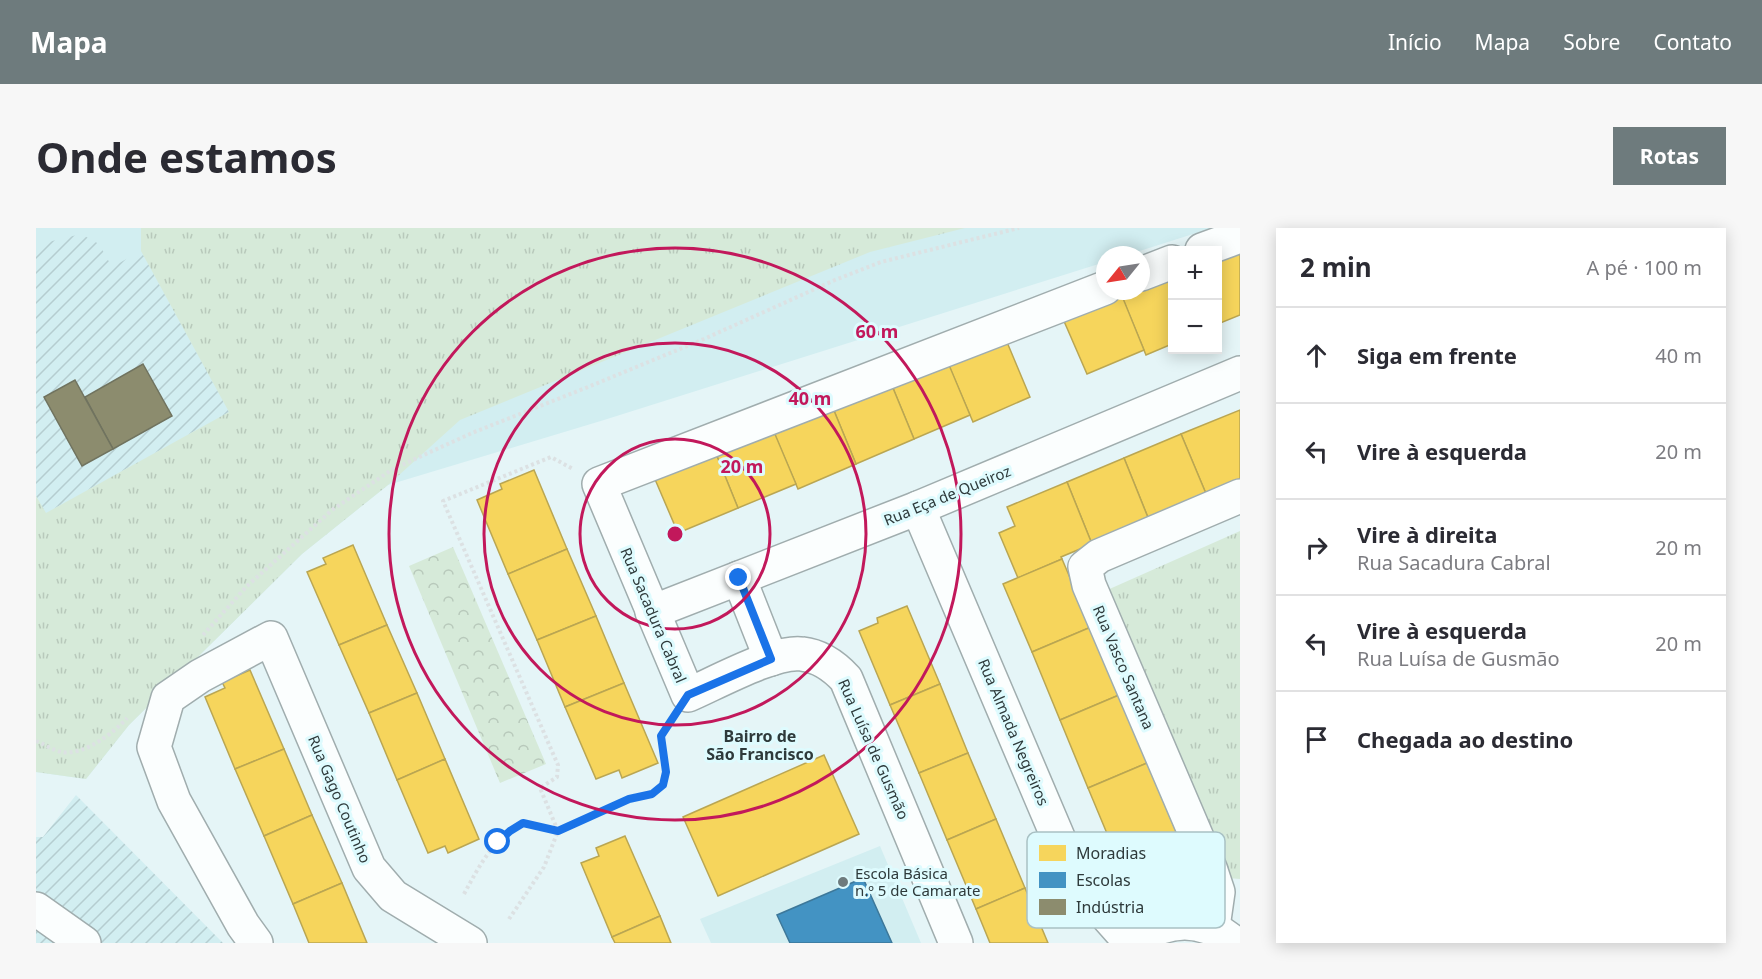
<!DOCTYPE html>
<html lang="pt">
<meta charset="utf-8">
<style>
:root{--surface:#fff;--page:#f7f7f7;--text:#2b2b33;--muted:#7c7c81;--line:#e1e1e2;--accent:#6e7b7d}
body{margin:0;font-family:"Noto Sans",sans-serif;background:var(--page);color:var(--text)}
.controls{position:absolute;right:18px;top:18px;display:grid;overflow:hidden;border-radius:0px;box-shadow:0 3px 15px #0003}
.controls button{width:54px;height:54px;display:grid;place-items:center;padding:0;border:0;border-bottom:2px solid var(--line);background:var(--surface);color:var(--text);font:30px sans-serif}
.compass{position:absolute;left:1060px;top:18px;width:54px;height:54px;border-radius:50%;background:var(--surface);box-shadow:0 3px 15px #0003;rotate:240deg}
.stop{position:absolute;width:18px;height:18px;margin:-14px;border:4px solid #1a73e8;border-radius:50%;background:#fff}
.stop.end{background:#1a73e8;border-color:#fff;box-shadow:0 2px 6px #0008}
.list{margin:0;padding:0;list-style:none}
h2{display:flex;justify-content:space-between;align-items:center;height:78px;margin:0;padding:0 24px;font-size:26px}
h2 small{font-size:20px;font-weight:400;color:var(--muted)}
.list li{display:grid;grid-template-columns:39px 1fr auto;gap:18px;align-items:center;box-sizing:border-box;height:96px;padding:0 24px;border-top:2px solid var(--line)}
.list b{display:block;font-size:22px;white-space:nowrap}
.list p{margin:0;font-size:20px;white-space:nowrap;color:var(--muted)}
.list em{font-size:20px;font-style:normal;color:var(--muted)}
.icon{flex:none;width:33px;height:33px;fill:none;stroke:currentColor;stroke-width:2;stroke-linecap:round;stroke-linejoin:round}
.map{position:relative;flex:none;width:1204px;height:715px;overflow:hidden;border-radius:0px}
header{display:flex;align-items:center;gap:36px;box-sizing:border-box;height:84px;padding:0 30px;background:var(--accent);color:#fff}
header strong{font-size:28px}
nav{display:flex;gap:33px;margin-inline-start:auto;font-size:21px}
.intro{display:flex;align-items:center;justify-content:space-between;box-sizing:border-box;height:144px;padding:0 36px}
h1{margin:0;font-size:42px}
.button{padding:15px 27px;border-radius:0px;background:var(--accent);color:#fff;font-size:21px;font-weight:700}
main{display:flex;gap:36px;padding:0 36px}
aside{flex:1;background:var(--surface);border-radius:0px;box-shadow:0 3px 15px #0003}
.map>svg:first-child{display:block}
.built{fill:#d2eef1}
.industrial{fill:url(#industrial-furrows)}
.grass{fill:url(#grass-tufts)}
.park{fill:url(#park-crowns)}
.homes{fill:#f6d55c;stroke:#baa652;stroke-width:1.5}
.schools{fill:#4393c3;stroke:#3d789a;stroke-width:1.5}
.industry{fill:#8c8c6e;stroke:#70735f;stroke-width:1.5}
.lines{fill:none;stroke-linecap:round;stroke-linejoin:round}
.minor-casing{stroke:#a0adae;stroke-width:36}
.path{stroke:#dce1e3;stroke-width:4;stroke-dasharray:3 3;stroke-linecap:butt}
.minor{stroke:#fbfefe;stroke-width:33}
.route{stroke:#1a73e8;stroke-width:8}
.ring{fill:none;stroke:#c2185b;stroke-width:3}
.poi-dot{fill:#6e7b7d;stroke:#defbfe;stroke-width:2}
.labels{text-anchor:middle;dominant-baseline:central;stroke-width:6;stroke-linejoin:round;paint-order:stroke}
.street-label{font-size:15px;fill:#2e3a3b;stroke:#defbfe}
.poi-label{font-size:15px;fill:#2e3a3b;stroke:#defbfe;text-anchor:start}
.neighbourhood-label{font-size:16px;font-weight:bold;fill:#2e3a3b;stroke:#defbfe}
.key{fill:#defbfe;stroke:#a9c1c4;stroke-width:1.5}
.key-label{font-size:16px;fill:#2e3a3b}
.centre{fill:#c2185b;stroke:#defbfe;stroke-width:3}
.ring-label{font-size:18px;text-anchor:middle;font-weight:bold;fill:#c2185b;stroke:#defbfe;stroke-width:6;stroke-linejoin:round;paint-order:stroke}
</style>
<header>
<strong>Mapa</strong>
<nav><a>Início</a><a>Mapa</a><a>Sobre</a><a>Contato</a></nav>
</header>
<div class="intro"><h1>Onde estamos</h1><a class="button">Rotas</a></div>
<main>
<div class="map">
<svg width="1204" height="715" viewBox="0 0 1204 715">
<defs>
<pattern id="industrial-furrows" width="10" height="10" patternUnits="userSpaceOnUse" patternTransform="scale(1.5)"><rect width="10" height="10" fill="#d2eef1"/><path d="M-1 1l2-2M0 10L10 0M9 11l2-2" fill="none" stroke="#b5cdd0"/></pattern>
<pattern id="grass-tufts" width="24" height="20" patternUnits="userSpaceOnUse" patternTransform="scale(1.5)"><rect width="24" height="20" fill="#d6ead9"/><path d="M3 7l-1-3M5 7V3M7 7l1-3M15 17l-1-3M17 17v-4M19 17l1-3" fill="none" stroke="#b8c9bb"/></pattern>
<pattern id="park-crowns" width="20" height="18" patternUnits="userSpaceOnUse" patternTransform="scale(1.5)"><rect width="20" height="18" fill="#d6ead9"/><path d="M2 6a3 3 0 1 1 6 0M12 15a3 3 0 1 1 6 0" fill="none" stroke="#b8c9bb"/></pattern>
</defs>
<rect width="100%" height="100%" fill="#e5f5f7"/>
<g class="built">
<polygon points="0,0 1176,0 1091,27 1069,27 1069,34 568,192 352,257 266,326 93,497 50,551 0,544"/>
<polygon points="844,618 885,715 675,715 664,691"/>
</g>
<g class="industrial">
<polygon points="45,6 63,16 76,39 105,23 193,184 10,285 0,268 0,17"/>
<polygon points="40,567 187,715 0,715 0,609 7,609"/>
</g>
<g class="grass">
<polygon points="105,0 929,0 834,24 424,192 352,257 266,326 93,497 50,551 0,544 0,268 10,285 193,184 105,23"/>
<polygon points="1204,303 1204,651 1192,650 1069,363"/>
</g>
<polygon class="park" points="417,319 510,536 464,555 373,338"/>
<g class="homes">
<polygon points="1204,12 1204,87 1182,96 1182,22"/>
<polygon points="1136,42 1136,116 1110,127 1084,64 1105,63 1105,55"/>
<polygon points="1084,63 1108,122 1051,146 1024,84"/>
<polygon points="968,107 994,169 937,194 910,131"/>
<polygon points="908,125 934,187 878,211 852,148"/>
<polygon points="852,148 878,211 820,236 794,173"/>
<polygon points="794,173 820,236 762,261 735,198"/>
<polygon points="1204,182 1204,254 1171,268 1145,206"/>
<polygon points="733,192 760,256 702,280 676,216"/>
<polygon points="1145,206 1171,268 1113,292 1088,230"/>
<polygon points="676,216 702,280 642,305 615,242"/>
<polygon points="1088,230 1113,292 1056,316 1031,254"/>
<polygon points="498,242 531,321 472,346 441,272 466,261 464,256"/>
<polygon points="1031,254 1056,316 1025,329 1026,331 982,350 963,305 979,298 971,279"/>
<polygon points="317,317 351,397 303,417 271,344 290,336 287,330"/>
<polygon points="531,321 560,388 501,412 472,346"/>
<polygon points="1026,331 1055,399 996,424 967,356"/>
<polygon points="871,378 904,456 854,477 823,403 842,395 841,390"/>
<polygon points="560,388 588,455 529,479 501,412"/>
<polygon points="351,397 381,465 333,485 303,417"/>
<polygon points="1055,399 1083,467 1024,492 996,424"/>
<polygon points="214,442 248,521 199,541 169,469 189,460 186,454"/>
<polygon points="588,455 622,535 586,550 583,542 560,551 529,479"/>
<polygon points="904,456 932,525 883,545 854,477"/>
<polygon points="381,465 409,531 361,552 333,485"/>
<polygon points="1083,467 1111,535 1052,560 1024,492"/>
<polygon points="248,521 276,587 228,608 199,541"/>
<polygon points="932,525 960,591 911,612 883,545"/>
<polygon points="788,527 823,606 682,668 647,589"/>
<polygon points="409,531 443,611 412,625 409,618 392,625 361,552"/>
<polygon points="1111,535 1142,608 1116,619 1119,625 1085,639 1052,560"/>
<polygon points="276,587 306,655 257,676 228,608"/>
<polygon points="960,591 989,660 940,681 911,612"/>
<polygon points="589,608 624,688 576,709 545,635 563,628 560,620"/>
<polygon points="306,655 331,715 273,715 257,676"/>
<polygon points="989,660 1012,715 954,715 940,681"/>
<polygon points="624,688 635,715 579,715 576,709"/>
</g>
<polygon class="schools" points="827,650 856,715 754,715 741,687"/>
<g class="industry">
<polygon points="107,136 136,188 77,221 49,169"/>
<polygon points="39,152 77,221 46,238 8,169"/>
</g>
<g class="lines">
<defs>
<g id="minor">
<polyline points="1166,22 1204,8"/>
<polyline points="1105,46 1136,34"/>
<polyline points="882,280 1041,654 1095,715"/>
<polyline points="703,350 735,431"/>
<polyline points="616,384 882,280 1204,145"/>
<polyline points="0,681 48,715"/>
<polyline points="1177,699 1182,664 1174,640 1053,357 1049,339 1063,328 1204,268"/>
<polyline points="220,715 207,697 138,573 118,519 132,470 164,448 235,410 333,640 357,668 434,715"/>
<path d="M 920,715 L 810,451 C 798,438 784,428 766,426 C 739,422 678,456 652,467 L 563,256 L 1069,60"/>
<path d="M 1097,715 C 1103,706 1110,704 1120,701 C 1149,689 1175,695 1198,715"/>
</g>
</defs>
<use href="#minor" class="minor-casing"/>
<g class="path">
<polyline points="167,407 211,358 296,282 357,241 436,205 552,159 668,111 799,52 845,34 983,0"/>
<path d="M 0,513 C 8,516 18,523 26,524 C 47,528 78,505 91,490"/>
<polyline points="522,603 504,560 521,549 522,537 407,273 515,229 537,241"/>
<path d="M 428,666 C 445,635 455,614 487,595 L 522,603"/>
<polyline points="473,691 508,639 522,603 593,571 617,566 627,557 630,544 625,508 635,493"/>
</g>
<use href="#minor" class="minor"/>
</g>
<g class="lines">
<polyline class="route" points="462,614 474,603 487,595 522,603 593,571 616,566 627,557 630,544 625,508 652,467 735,431 703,350"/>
</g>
<g class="ring">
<circle cx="639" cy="306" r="95"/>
<circle cx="639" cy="306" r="191"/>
<circle cx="639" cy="306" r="286"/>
</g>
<circle class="poi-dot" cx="807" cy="654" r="6"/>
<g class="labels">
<g class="street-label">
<text transform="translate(911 267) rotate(-22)">Rua Eça de Queiroz</text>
<text transform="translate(618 387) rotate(67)">Rua Sacadura Cabral</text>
<text transform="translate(1088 439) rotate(67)">Rua Vasco Santana</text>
<text transform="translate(978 504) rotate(67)">Rua Almada Negreiros</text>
<text transform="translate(838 521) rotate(66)">Rua Luísa de Gusmão</text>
<text transform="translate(304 571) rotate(67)">Rua Gago Coutinho</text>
</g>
<g class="poi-label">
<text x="819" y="645">Escola Básica<tspan x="819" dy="17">n.º 5 de Camarate</tspan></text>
</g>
<g class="neighbourhood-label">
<text x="724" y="508">Bairro de<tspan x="724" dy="18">São Francisco</tspan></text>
</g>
</g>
<rect x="991" y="604" width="198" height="96" rx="9" class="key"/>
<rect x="1003" y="617" width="27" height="16" fill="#f6d55c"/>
<rect x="1003" y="644" width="27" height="16" fill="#4393c3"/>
<rect x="1003" y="671" width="27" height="16" fill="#8c8c6e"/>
<g class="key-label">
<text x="1040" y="631">Moradias</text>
<text x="1040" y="658">Escolas</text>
<text x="1040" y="685">Indústria</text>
</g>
<circle cx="639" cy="306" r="9" class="centre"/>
<g class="ring-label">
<text x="841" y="110">60 m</text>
<text x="774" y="177">40 m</text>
<text x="706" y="245">20 m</text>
</g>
</svg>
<div class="controls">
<button>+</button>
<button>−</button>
</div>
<svg class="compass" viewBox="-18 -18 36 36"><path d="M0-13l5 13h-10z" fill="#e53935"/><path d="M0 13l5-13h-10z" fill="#7c7c81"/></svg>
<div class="stop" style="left:462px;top:614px"></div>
<div class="stop end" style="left:703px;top:350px"></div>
</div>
<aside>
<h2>2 min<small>A pé · 100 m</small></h2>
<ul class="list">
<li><svg class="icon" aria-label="ahead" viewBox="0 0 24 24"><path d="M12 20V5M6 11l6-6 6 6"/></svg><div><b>Siga em frente</b></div><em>40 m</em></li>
<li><svg class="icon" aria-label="left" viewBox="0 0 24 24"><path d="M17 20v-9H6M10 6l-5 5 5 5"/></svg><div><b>Vire à esquerda</b></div><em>20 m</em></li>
<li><svg class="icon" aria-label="right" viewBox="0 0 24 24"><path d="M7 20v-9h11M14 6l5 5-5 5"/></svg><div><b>Vire à direita</b><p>Rua Sacadura Cabral</p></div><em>20 m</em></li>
<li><svg class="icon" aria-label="left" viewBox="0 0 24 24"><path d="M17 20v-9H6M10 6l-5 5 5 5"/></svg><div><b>Vire à esquerda</b><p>Rua Luísa de Gusmão</p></div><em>20 m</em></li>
<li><svg class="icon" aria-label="arrive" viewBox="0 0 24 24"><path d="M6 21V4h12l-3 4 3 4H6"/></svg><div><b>Chegada ao destino</b></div></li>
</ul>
</aside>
</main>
